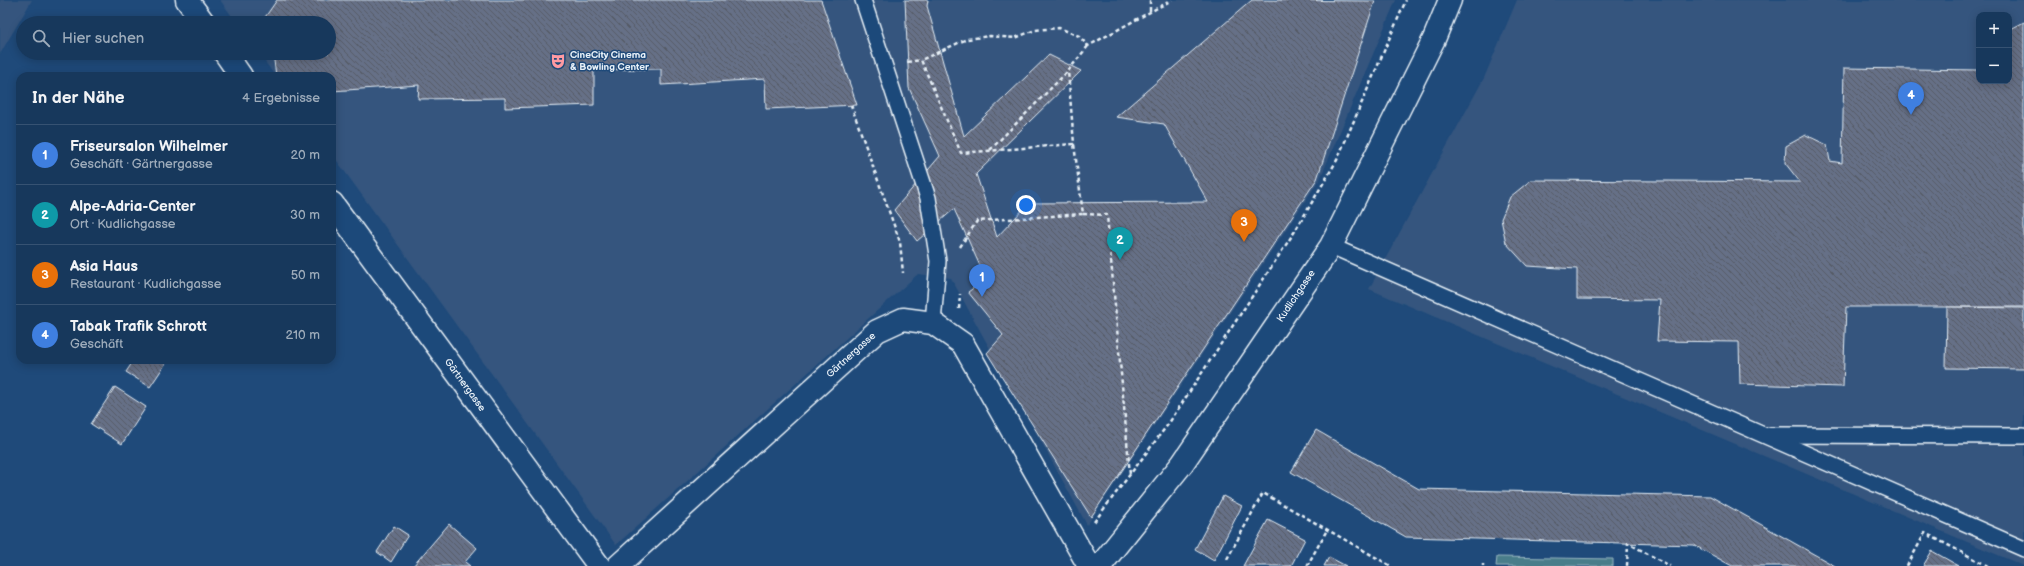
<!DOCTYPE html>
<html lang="de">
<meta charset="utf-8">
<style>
:root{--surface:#17385c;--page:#244365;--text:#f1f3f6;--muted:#9eacbb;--line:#365272;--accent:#8c9099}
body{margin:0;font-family:"Balsamiq Sans",sans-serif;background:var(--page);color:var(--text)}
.controls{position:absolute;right:12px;top:12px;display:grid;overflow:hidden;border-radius:8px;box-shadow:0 2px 10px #0003}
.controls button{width:36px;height:36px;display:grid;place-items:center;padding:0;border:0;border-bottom:1px solid var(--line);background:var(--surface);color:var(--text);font:20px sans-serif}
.you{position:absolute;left:1026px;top:205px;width:14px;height:14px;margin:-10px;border:3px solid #fff;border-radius:50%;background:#1a73e8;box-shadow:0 0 0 6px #1a73e833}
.badge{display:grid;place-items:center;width:26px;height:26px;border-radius:50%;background:var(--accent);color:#fff;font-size:13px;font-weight:700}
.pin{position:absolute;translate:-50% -33px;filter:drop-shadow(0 1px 2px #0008)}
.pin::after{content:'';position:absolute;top:21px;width:14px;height:12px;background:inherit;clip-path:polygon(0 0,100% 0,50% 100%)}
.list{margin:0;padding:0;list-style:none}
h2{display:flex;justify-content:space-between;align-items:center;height:52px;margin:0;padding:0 16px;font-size:17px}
h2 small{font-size:13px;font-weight:400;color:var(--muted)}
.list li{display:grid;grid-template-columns:26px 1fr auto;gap:12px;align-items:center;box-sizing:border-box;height:60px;padding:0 16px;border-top:1px solid var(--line)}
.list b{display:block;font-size:15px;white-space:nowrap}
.list p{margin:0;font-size:13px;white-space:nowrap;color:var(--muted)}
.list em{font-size:13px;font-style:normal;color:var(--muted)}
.icon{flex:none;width:22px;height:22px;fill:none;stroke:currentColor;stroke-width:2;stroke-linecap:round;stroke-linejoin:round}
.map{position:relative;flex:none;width:2024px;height:566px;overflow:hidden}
.search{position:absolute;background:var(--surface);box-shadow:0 2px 10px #0003;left:16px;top:16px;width:320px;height:44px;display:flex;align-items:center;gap:10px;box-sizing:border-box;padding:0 14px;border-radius:22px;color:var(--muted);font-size:15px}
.panel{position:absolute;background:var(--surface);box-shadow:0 2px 10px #0003;left:16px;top:72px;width:320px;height:292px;border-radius:12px}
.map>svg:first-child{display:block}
.built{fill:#34557e;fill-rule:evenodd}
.park{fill:#4a7d8a;stroke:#99b7c1}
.building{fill:url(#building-back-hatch);stroke:#e8f1f8}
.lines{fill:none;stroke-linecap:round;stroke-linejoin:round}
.service-casing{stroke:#e8f1f8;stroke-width:18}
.minor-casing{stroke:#e8f1f8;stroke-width:25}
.path{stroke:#e8f1f8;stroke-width:2.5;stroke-dasharray:4 3;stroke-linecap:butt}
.service{stroke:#1f4a7a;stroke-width:15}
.minor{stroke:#1f4a7a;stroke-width:22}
.labels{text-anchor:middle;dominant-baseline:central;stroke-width:3;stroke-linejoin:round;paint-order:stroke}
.poi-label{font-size:10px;font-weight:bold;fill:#e8f1f8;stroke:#1f4a7a;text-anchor:start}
.street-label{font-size:10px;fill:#e8f1f8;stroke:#1f4a7a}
</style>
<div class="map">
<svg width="2024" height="566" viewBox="0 0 2024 566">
<defs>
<pattern id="building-back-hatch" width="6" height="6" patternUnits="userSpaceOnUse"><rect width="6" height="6" fill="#666f87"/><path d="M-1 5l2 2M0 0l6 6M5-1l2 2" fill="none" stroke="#545a65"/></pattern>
</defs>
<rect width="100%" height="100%" fill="#1f4a7a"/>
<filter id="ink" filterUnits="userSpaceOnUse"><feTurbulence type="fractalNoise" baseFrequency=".025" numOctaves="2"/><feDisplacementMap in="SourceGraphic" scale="8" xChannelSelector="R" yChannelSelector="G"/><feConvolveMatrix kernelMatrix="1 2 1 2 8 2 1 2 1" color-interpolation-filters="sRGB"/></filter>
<g filter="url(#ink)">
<g class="built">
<polygon points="0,0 32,0 0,54"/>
<polygon points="220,0 1396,0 1320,179 1087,525 951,278 918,274 616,545 332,154 332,76 275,76 259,53 329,53 329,23 237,23"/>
<path d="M 1517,0 L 2024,0 L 2024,566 L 1369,289 L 1484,78 ZM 1979,15 L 2009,15 L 2009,81 L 1979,81 Z"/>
</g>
<polygon class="park" points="1497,557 1613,559 1613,566 1496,566"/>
<g class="building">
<polygon points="277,0 821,0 857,105 766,109 765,79 661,85 661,69 594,70 594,105 505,108 505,98 418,99 419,85 332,91 332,76 276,76 273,53 329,53 329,23 261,23"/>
<polygon points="905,0 928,0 927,6 964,136 1049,55 1081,71 976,174 997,237 1029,203 1208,202 1164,124 1116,117 1252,0 1375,1 1317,179 1091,517 987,353 1003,335 968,292 986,279 954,209 917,241 894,210 940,156 909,88"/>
<polygon points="2024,22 2024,307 1846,307 1843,387 1740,384 1739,342 1657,341 1660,300 1577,299 1577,269 1527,266 1506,243 1501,219 1510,197 1531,180 1800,182 1785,163 1786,146 1806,135 1827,145 1830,161 1842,163 1844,68 1978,70 1979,68 1979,81 2009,81 2009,30"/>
<polygon points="1947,307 2024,308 2024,369 1946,368"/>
<polygon points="134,360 168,360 150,387 126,372"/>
<polygon points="115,387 146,407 122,444 91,424"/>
<polygon points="1316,430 1419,489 1710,496 1835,566 1732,566 1694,545 1406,537 1291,472"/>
<polygon points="1223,496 1242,506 1214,560 1195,549"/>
<polygon points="1268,520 1305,539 1291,566 1243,566"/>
<polygon points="449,524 477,548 465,562 470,566 413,566"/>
<polygon points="394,526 408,535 391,562 377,552"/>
<polygon points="1932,551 1959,566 1923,566"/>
<polygon points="1329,557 1346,566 1324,566"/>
</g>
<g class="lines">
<defs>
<g id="service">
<polyline points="863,0 928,198 938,261 933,323"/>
<polyline points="1331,246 2024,549"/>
<polyline points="1770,435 2024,436"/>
</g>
<g id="minor">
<polyline points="187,0 204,23"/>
<polyline points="225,53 241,76"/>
<polyline points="332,203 599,566"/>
<polyline points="618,566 877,331 903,319 933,323 963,344 1089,566"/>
<polyline points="1100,566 1182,464 1331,246 1434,39 1450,0"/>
</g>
</defs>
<use href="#service" class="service-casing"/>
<use href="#minor" class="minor-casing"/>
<g class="path">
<polyline points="1150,0 1150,12"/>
<polyline points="1088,46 1068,71 1074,144 961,153 921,60 967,39 990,36 1015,38 1035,30 1059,28 1079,36 1088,46 1172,0"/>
<polyline points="907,62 921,60"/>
<polyline points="851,105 900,242 903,273"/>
<polyline points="990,150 1068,71"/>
<polyline points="1083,214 1107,215 1130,475"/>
<polyline points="960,247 977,221 1083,214 1074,144"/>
<polyline points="959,309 960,294"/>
<polyline points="1094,522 1169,423 1295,231 1337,160 1406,0"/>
<polyline points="1227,559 1263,493 1391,566"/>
<polyline points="1307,566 1327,530"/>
<polyline points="1483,566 1483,564"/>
<polyline points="1627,566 1628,543 1670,566"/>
<polyline points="1907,566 1925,533 1988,566"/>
</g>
<use href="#service" class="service"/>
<use href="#minor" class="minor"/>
</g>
</g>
<defs>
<symbol id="theatre-bare" viewBox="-9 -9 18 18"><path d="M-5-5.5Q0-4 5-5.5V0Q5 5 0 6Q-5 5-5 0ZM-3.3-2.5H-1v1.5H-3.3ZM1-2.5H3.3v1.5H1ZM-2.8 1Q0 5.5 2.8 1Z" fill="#ff9aa2" stroke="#1f4a7a" stroke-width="2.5" paint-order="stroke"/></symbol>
</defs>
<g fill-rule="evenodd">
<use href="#theatre-bare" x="547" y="50" width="22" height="22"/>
</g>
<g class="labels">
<g class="poi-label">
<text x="570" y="55">CineCity Cinema<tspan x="570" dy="12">&amp; Bowling Center</tspan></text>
</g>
<g class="street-label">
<text transform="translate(1296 296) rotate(-56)">Kudlichgasse</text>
<text transform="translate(851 355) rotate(-42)">Gärtnergasse</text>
<text transform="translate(465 385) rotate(54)">Gärtnergasse</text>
</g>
</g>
</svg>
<div class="controls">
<button>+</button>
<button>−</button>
</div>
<div class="you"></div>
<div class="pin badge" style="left:982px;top:297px;background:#3f7fe0">1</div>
<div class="pin badge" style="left:1120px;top:260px;background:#0f9aa8">2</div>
<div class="pin badge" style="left:1244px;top:242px;background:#e8710a">3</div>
<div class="pin badge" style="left:1911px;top:115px;background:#3f7fe0">4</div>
<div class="search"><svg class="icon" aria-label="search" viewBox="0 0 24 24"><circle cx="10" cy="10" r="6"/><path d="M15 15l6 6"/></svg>Hier suchen</div>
<section class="panel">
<h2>In der Nähe<small>4 Ergebnisse</small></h2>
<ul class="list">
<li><span class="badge" style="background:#3f7fe0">1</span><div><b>Friseursalon Wilhelmer</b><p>Geschäft · Gärtnergasse</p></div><em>20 m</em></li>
<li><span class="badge" style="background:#0f9aa8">2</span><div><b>Alpe-Adria-Center</b><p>Ort · Kudlichgasse</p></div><em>30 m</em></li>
<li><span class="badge" style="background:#e8710a">3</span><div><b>Asia Haus</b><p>Restaurant · Kudlichgasse</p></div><em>50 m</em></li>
<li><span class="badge" style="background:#3f7fe0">4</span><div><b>Tabak Trafik Schrott</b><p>Geschäft</p></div><em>210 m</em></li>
</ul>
</section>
</div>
